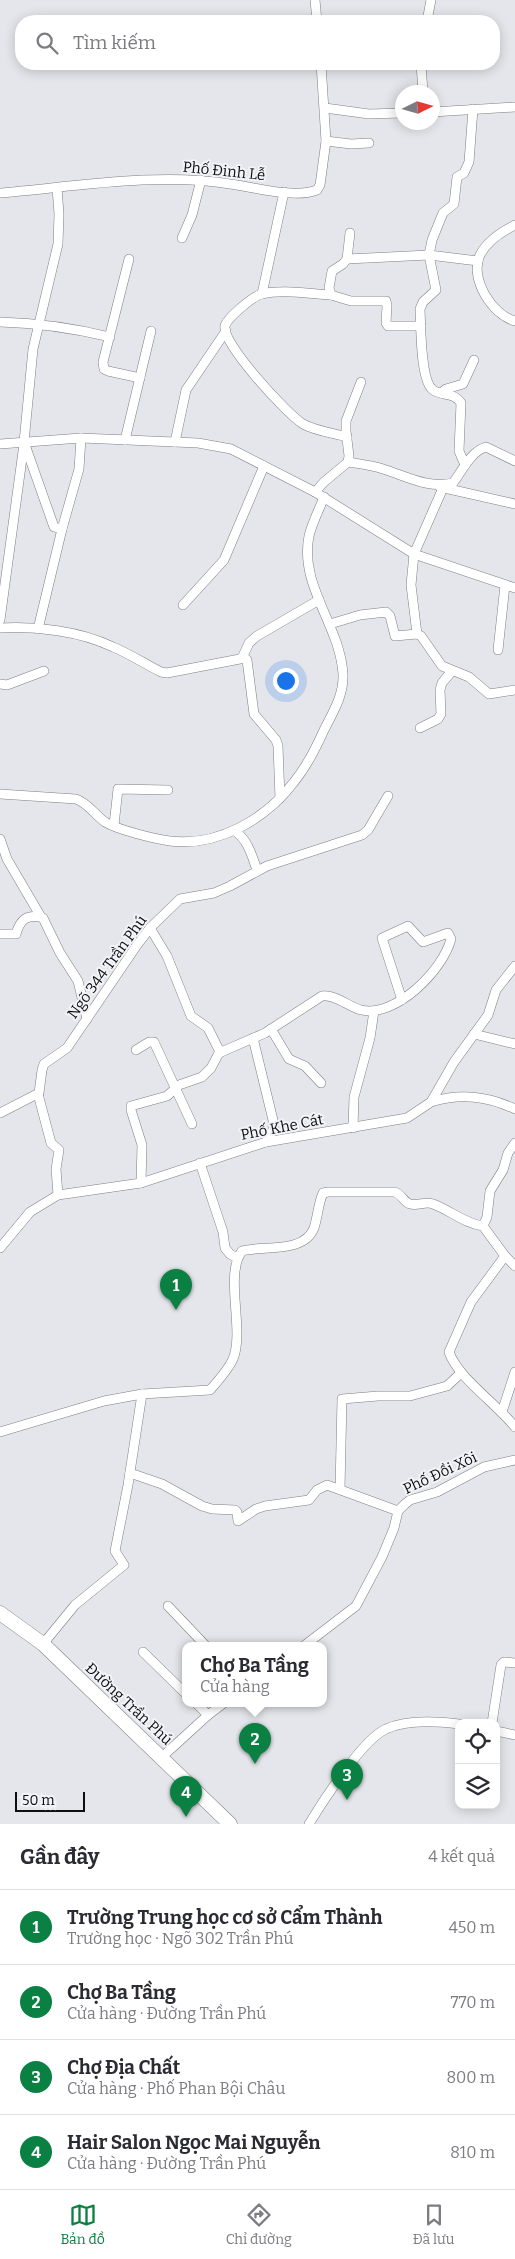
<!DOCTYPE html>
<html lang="vi">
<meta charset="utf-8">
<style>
:root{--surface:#fff;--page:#f7f7f7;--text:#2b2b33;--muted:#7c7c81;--line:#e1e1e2;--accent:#0b8043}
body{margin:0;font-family:Bitter,serif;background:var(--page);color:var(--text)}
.controls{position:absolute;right:15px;bottom:15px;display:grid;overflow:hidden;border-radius:10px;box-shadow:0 2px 12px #0003}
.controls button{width:45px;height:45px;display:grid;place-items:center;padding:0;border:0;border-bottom:1px solid var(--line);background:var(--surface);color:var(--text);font:25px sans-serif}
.compass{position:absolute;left:395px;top:85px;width:45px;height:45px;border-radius:50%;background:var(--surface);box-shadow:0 2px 12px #0003;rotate:85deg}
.scale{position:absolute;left:15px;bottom:12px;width:70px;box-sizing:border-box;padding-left:5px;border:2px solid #0e0e10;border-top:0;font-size:14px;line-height:18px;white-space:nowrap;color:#0e0e10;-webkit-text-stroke:4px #f2f3f8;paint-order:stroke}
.you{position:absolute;left:285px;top:680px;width:18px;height:18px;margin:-12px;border:4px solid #fff;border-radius:50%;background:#1a73e8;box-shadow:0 0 0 8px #1a73e833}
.badge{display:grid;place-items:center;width:32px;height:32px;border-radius:50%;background:var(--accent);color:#fff;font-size:16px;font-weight:700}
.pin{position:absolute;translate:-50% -41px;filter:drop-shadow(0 1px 2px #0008)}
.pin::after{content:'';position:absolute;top:26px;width:18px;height:15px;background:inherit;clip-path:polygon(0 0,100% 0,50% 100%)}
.popup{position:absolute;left:182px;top:1642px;width:145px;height:65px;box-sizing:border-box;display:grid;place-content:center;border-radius:10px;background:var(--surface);filter:drop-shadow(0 1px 4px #0005);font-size:16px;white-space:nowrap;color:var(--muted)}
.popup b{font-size:19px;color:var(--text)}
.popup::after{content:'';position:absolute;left:50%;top:100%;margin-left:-10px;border:10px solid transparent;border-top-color:var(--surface)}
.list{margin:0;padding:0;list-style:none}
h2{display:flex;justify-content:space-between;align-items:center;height:65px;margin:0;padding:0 20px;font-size:21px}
h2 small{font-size:16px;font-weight:400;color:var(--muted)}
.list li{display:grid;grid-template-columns:32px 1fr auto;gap:15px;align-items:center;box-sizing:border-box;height:75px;padding:0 20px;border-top:1px solid var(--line)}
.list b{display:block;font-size:19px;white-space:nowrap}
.list p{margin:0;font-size:16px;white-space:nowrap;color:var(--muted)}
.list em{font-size:16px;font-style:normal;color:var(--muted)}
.icon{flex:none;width:28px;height:28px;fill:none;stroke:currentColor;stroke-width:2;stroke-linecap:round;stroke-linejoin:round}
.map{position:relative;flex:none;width:515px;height:1824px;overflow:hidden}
.search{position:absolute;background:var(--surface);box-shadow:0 2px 12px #0003;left:15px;right:15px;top:15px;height:55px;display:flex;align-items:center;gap:12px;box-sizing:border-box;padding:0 18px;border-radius:20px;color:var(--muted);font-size:19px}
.sheet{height:365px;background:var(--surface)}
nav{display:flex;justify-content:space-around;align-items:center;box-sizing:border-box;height:70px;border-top:1px solid var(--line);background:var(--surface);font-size:14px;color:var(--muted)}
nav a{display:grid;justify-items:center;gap:2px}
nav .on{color:var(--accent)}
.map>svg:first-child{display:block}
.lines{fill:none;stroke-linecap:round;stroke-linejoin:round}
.street-casing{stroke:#7e7f84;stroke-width:10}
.primary-casing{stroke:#7e7f84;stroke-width:15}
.street{stroke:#fff;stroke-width:9}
.primary{stroke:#fff;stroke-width:14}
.labels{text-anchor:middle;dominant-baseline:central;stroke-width:4;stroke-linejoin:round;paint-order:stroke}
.street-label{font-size:15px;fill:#0e0e10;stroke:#f2f3f8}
</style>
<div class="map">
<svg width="515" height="1824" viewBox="0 0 515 1824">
<rect width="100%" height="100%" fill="#e5e6eb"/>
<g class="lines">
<defs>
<g id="street">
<polyline points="315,0 317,21"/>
<polyline points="427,21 431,0"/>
<polyline points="421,64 423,92"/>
<polyline points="325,108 369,114 402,113"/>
<polyline points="473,109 469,162 464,173 457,177 454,204 443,213 432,240 429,255 478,261"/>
<polyline points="432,112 515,107"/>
<polyline points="326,141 351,144 369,143"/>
<polyline points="57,188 59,214 58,244 33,349 24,442 54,527 62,529 64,522 79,469 81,438"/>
<path d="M 0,193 C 72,187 158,172 230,184 C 254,187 294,199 317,190 L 320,185 L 326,141 L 321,64"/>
<path d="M 515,225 C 501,232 487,241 480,255 C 469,278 492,315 515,321"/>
<polyline points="350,233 347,259 343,264 332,271 329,288 331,295 351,301 386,301 387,306 386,323 388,326 421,326"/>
<polyline points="182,238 192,215 201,180"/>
<polyline points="129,259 103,362 104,369 108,371 140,378"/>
<path d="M 347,259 L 429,255 L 436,290 L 423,302 L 420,309 C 421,325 420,381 433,390 C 442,396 454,392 461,403 L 459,451 L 465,465"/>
<polyline points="262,294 284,192"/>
<path d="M 331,295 C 309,294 283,289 262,294 C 253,296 227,318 225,326 C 221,343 288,415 303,424 C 316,431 333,433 347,437"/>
<path d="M 0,322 C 38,323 73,328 110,337"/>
<polyline points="441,393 446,389 463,384 474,360"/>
<polyline points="125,440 151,331"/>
<polyline points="175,442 186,390 226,331"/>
<polyline points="0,444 81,438 198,443 231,449 315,492 414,554 515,588"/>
<path d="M 348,462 C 360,464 372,465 383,469 C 406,476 428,489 453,483 C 462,471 471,451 486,447 L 515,461"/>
<polyline points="440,487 515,504"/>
<polyline points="315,492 324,482 348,462 349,456 346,431 346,421 361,382"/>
<polyline points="183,605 224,560 264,466"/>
<polyline points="0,620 24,444"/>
<polyline points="330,624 360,615 386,612 390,616 395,636 417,634 421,636 442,666 469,677 489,694 515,690"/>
<path d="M 0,628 C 36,626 80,631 113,647 C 130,654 145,664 161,672 L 167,673 L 245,658 L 247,660 L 254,714 L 276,740 L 278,746 L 280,798"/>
<polyline points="38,629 62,529"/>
<polyline points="417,634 411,585 414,554 443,488"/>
<polyline points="498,650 505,585"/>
<polyline points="242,658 249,643 257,636 319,600"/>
<polyline points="0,684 7,685 44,671"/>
<polyline points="420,728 438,719 441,714 440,690 442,683 452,671"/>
<path d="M 0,794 L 76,799 C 88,803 95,815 105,822 C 118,830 155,839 170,841 C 218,847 266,819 294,782 C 307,766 316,748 324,730 C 333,712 344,695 343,674 C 340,625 299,586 309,536 C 312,523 319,510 324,497"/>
<polyline points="114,825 118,789 168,790"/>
<path d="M 235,831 C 248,840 252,856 257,870"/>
<polyline points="0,839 7,859 41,917"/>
<path d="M 150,928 L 167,956 L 191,1016 L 208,1028 L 219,1050 L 219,1053 L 265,1033 L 322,996 C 335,994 349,1007 361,1010 C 396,1018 443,970 451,939 L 448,933 L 423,942 L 408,926 L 382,938 L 402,1000"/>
<path d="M 0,934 L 16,934 C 20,920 27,913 43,918 L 60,953 L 78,981 L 87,1019"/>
<polyline points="271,1029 289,1059 305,1066 321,1083"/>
<polyline points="474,1034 515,1044"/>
<polyline points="253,1038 273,1120 274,1128 266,1142"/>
<polyline points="136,1050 149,1042 154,1042 192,1124"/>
<polyline points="38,1094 51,1143 59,1150 56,1169 58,1195"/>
<path d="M 431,1102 C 461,1093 487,1096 515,1109"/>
<polyline points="0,1113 39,1093 42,1070 44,1064 67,1048 137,945 150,928 180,899 214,893 230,886 267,866 362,835 368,830 388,796"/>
<polyline points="353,1128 354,1097 370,1038 374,1011"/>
<polyline points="200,1163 223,1232 225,1248 230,1254 237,1258"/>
<polyline points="141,1183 142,1145 131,1110 131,1106 167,1096 179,1085 202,1077 211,1068 219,1053"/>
<polyline points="483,1226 505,1256 515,1266"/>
<polyline points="0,1248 30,1212 58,1195 141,1183 266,1142 407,1118 431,1102 454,1062 488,1015 496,990 515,966"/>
<path d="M 505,1256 L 471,1302 L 449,1352 C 458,1378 497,1404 515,1427"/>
<polyline points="502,1412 515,1372"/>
<path d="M 0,1432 L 104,1401 L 142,1394 L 210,1390 C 218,1381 228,1370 233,1359 C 245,1330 224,1275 242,1251 C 263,1245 304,1254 314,1228 C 318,1216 318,1204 323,1193 L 328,1192 L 395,1192 C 402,1195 404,1202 410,1204 C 418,1206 426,1201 433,1204 C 450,1210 465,1224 483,1226 L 487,1217 L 490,1191 L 503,1170 L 508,1153 L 515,1143"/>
<polyline points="130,1473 162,1484 202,1506 212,1509 235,1510 237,1512 238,1521 256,1509 265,1506 309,1500 317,1490 327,1485 398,1511"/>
<polyline points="340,1489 342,1399 378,1396 410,1396 447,1386 461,1373"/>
<polyline points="168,1606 205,1645"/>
<polyline points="43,1644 75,1605 124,1565 115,1551 128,1485 142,1394"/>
<polyline points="305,1645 356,1606 382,1557 394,1528 398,1511 405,1504 410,1500 437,1492 484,1467 515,1460"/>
<polyline points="143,1652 186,1694"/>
<polyline points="196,1703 208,1715"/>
<polyline points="492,1723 501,1665 504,1662 515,1663"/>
<polyline points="496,1731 515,1735"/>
<polyline points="162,1757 208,1715 224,1703"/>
<path d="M 309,1824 C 323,1801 363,1739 386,1729 C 407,1719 436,1721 459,1724"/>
</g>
<polyline id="primary" points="0,1613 43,1644 230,1824"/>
</defs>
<use href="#street" class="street-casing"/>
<use href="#primary" class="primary-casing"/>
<use href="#street" class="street"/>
<use href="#primary" class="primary"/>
</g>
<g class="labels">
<g class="street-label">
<text transform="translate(224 171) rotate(6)">Phố Đinh Lễ</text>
<text transform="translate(107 967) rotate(-54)">Ngõ 344 Trần Phú</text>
<text transform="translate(282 1127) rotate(-11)">Phố Khe Cát</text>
<text transform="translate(440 1473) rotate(-25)">Phố Đồi Xôi</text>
<text transform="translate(129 1704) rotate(43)">Đường Trần Phú</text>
</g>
</g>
</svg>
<div class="controls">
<button><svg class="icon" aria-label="locate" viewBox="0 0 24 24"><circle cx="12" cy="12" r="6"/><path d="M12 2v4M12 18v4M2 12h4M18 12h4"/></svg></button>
<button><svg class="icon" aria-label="layers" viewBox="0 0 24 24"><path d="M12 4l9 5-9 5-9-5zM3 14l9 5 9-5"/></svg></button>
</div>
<svg class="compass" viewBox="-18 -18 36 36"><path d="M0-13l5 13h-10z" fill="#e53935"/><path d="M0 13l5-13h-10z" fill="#7c7c81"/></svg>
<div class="scale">50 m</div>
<div class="you"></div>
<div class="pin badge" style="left:176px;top:1310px">1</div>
<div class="pin badge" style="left:255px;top:1764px">2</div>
<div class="popup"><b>Chợ Ba Tầng</b>Cửa hàng</div>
<div class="pin badge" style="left:347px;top:1800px">3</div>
<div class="pin badge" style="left:186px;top:1817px">4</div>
<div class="search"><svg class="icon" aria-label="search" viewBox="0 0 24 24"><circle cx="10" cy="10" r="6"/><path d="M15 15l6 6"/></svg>Tìm kiếm</div>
</div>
<section class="sheet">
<h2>Gần đây<small>4 kết quả</small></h2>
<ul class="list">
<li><span class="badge">1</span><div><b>Trường Trung học cơ sở Cẩm Thành</b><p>Trường học · Ngõ 302 Trần Phú</p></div><em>450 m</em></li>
<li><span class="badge">2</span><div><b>Chợ Ba Tầng</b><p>Cửa hàng · Đường Trần Phú</p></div><em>770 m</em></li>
<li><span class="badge">3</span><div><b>Chợ Địa Chất</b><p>Cửa hàng · Phố Phan Bội Châu</p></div><em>800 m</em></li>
<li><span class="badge">4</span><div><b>Hair Salon Ngọc Mai Nguyễn</b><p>Cửa hàng · Đường Trần Phú</p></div><em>810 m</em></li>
</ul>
</section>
<nav>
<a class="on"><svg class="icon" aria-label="map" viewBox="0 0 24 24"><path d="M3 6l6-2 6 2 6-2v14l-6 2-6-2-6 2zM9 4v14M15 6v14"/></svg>Bản đồ</a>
<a><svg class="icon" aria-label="directions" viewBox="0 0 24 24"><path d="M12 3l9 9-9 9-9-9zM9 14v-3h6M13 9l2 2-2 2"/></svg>Chỉ đường</a>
<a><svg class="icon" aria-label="saved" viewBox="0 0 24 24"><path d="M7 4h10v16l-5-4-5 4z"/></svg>Đã lưu</a>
</nav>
